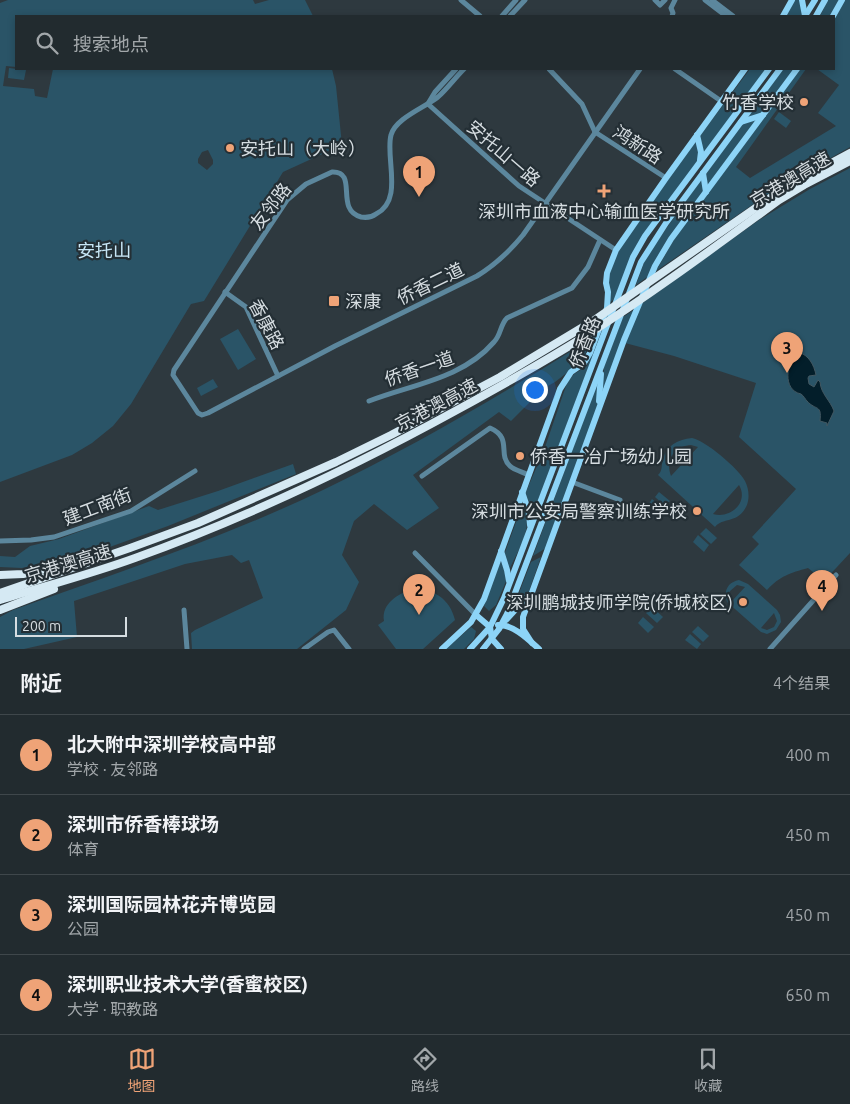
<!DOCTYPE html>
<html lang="zh">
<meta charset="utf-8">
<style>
:root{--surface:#222b2f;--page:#2a3337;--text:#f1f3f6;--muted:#a2a7aa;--line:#3f474b;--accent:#efa377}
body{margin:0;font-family:Ubuntu,"Noto Sans SC",sans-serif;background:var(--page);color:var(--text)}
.scale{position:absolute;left:15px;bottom:12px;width:112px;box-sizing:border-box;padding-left:5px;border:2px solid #d6dde1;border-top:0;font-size:14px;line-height:18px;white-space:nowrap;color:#d6dde1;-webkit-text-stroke:4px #242f35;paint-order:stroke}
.you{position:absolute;left:534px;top:389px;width:18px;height:18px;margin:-12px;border:4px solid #fff;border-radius:50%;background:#1a73e8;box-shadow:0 0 0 8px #1a73e833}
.badge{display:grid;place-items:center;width:32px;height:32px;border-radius:50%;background:var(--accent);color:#111;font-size:16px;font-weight:700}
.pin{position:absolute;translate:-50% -41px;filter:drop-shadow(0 1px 2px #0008)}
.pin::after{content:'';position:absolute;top:26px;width:18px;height:15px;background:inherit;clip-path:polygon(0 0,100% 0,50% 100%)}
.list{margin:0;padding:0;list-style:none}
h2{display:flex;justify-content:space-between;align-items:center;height:65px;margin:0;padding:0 20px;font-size:21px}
h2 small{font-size:16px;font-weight:400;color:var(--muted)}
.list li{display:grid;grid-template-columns:32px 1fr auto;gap:15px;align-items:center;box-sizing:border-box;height:80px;padding:0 20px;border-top:1px solid var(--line)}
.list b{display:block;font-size:19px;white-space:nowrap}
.list p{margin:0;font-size:16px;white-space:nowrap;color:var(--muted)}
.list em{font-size:16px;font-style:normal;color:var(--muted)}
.icon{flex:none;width:28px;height:28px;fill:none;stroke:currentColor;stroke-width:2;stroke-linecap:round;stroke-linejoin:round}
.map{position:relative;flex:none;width:850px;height:649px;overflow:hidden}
.search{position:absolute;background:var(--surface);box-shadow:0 2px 8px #0003;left:15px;right:15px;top:15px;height:55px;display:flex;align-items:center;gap:12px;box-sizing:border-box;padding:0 18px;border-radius:0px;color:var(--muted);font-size:19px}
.sheet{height:385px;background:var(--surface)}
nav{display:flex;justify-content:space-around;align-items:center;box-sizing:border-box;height:70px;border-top:1px solid var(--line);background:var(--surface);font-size:14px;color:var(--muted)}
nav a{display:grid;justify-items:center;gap:2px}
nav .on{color:var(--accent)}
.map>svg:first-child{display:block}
.green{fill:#2a5467;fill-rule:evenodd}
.water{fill:#031e2a;stroke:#425761}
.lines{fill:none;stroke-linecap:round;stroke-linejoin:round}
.minor{stroke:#5c879d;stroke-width:5}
.major{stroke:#8dd4f7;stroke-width:6}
.highway{stroke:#d5e9f3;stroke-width:8}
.poi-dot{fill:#efa377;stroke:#242f35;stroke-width:2}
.labels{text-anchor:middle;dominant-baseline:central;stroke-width:4.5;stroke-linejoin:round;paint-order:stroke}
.poi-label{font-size:18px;fill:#d6dde1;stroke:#242f35;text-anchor:end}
.street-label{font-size:18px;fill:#d6dde1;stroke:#242f35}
.park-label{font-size:18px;fill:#c7e6f6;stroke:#242f35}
</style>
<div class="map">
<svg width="850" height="649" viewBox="0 0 850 649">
<rect width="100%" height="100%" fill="#2e393f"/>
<g class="green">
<path d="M 8,0 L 253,0 L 255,4 L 269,0 L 305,0 L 313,16 L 16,16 L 16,67 L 6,66 L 3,86 L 34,89 L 35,96 L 47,98 L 53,69 L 332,69 L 336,86 L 342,145 L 283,172 L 204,301 L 191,304 L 131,404 L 113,426 L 92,443 L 72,455 L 0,482 L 0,3 ZM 208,150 L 213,160 L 213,164 L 207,170 L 198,163 L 198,159 L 202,152 Z"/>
<polygon points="795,0 800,0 802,16 786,16"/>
<polygon points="828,0 839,0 831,16 820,16"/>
<polygon points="843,0 850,0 850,147 774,190 656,271 676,236 799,69 806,69 736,167 750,178 836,126 818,113 839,85 817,69 834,69 834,18"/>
<polygon points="9,68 26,70 24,80 8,78"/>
<polygon points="750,69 766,69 703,154 699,137"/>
<polygon points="783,69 795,69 763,113 747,118"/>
<polygon points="779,112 791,121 786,128 774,119"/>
<polygon points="758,119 708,188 706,174 743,122"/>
<polygon points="696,141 699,150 698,161 661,210 642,214"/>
<path d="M 850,168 L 850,553 L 824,581 L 808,568 C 790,573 780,576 767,590 L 739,565 L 759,544 L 752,537 L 796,489 L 739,437 L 756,383 L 674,356 L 625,343 L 641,304 L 759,220 L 810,189 Z"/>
<polygon points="702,178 705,192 650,275 636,285 646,257"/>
<polygon points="657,215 633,252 614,299 609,303 609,276 614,261 621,246 641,219"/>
<polygon points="637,308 602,392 604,367 623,317"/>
<polygon points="238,329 256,359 238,370 220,339"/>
<polygon points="602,331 532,516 531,505 525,494 544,450 567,383 574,374 587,366 600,332"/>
<path d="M 590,340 L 584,357 L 577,365 L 555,382 L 544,388 L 511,421 L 499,412 L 413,475 L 439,508 L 407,530 L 374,504 L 354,521 L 342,555 L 359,582 L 346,610 L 297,649 L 192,649 L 191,633 L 195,630 L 263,598 L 249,560 L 241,563 L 232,555 L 185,564 L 74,601 L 77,637 L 24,649 L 0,649 L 0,617 L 13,610 C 117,573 223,538 323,490 C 391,457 458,420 522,381 C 545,368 567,353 590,340 Z"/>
<polygon points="213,379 218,387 201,396 197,388"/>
<polygon points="598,381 598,412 546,548 533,556"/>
<path d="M 692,438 C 705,440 739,469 745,481 C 749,489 750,499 746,507 C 737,524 723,517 715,527 L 658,475 C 663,470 661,466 663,459 C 666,446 678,439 692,438 ZM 691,445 L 698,447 L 671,476 C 665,460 674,446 691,445 ZM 739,485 C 749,502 731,519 713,514 Z"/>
<polygon points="293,464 296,474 168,526 107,548 22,568 0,567 0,556 15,557 30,546 59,539 149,506 158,510 218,491"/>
<polygon points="659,492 670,501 665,506 655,497"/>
<polygon points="652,499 663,509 658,514 648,505"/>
<path d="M 523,503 C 534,529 520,546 509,570 L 504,555 Z"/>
<polygon points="706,528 717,538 711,544 700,534"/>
<polygon points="698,535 709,545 704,552 693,542"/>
<polygon points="541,557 528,594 512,611 531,562"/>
<polygon points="501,560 507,579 496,605 489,611 484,606"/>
<path d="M 739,580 L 748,584 L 777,610 L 780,615 L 781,622 L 776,630 L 767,634 L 761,632 L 727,602 C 723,591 728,582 739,580 ZM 737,585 L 745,587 L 732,601 L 729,595 L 730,591 ZM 774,613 L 777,621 L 774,627 L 767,630 L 761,628 Z"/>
<path d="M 413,588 C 434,589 450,599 455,620 L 423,649 L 396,649 L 378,625 L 384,621 C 381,603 399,594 413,588 Z"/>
<polygon points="652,607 663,617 657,623 646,613"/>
<polygon points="643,617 654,627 648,633 638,623"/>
<polygon points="698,626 709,636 703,642 692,632"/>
<polygon points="471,627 476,631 474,639 464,649 446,649"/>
<polygon points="690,634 701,644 697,649 685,640"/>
</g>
<path class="water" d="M 798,352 C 809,355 814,365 816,375 L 809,376 L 808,378 L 809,384 L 814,387 L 818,380 L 820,382 C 821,394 830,400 834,411 L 827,426 L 827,423 L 820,421 C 822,404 816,411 807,401 C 805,399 804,396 801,394 C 782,390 786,362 798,352 Z"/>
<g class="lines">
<g class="minor">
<polyline points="461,0 480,16"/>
<polyline points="655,0 660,5 665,0"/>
<polyline points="705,0 726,16"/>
<polyline points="712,0 733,16"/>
<polyline points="502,16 516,0"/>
<polyline points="510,16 525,0"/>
<polyline points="672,16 673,13 671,8 675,0"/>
<path d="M 464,69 C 455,78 447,89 438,97 C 424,108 396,118 391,135 C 385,158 404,200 376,214 C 372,217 367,218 361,217 C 334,210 359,171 332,172 L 306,184 L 287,200 L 174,370 L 173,375 L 198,413 L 202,415 L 208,413 L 335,346 L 477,276 C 495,265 509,252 523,235 L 640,69"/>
<polyline points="549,69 582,104 595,132"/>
<polyline points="675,69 721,101"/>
<polyline points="429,102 435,92 456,69"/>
<polyline points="428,104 519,186 616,250"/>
<polyline points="595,132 666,178"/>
<polyline points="225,292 246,307 278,376"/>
<path d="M 369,401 C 413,384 462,379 494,342 C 501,335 500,325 507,318 L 572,288 L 588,267 L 600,240"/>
<path d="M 422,476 L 490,428 C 513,438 497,454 510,466 C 514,470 523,472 529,475"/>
<polyline points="572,482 620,500"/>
<polyline points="0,541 31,540 54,537 131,511 195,471"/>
<polyline points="415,553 476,615"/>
<polyline points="184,610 187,649"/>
<polyline points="304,649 328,632 334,630 349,649"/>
<polyline points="770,649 836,575"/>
</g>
<g class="major">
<polyline points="802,0 805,16"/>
<polyline points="783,16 792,0"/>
<polyline points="805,16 815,0"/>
<polyline points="816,16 825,0"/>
<polyline points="833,16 842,0"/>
<polyline points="741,122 763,115"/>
<polyline points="697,135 701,152 700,160"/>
<polyline points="703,173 706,192"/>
<polyline points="639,216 664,211"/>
<polyline points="599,401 601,374"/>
<polyline points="522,492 529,512 530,525"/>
<polyline points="501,551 507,570 509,581"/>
<polyline points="476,615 490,627 492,639 501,649"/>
<polyline points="506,620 528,596"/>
<path d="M 498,625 C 513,624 529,640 539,649"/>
<polyline points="532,643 523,629 523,617 624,340 655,266 671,239 797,69"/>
<polyline points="442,649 471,622 484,599 560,389 571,372 584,363 590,353 607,308 608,292 606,283 607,273 616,250 666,178 745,69"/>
<polyline points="470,649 490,627 504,598 633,257 645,236 769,69"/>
<polyline points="483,649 499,629 507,614 641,262 666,223 780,69"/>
</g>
<g class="highway">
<polyline points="0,575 23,574 80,561"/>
<polyline points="0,593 130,548 198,523 336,462 391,435 500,377 593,321 783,189 850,153"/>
<path d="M 0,600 C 45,586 91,574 135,558 C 246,518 353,467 457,410 C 501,386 544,362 587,335 C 653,293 716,246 779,200 L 804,185 L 850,161"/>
<polyline points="0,610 54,589"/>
</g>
</g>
<g class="poi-dot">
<circle cx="804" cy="102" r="5"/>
<circle cx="230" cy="148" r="5"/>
<path d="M601.5 183.5h5v5h5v5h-5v5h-5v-5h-5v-5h5z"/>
<rect x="328" y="295" width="12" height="12" rx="2.5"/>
<circle cx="520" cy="456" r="5"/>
<circle cx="697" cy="511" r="5"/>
<circle cx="743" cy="602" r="5"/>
</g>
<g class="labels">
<g class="poi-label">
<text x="794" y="102">竹香学校</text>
<text x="240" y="148" text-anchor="start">安托山（大岭）</text>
<text x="604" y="211" text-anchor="middle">深圳市血液中心输血医学研究所</text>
<text x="345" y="301" text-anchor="start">深康</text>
<text x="530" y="456" text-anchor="start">侨香一冶广场幼儿园</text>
<text x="687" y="511">深圳市公安局警察训练学校</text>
<text x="733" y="602">深圳鹏城技师学院(侨城校区)</text>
</g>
<g class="street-label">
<text transform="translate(638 144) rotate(33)">鸿新路</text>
<text transform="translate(504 153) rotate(41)">安托山一路</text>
<text transform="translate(790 179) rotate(-31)">京港澳高速</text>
<text transform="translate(270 206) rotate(-52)">友邻路</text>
<text transform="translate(430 283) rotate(-26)">侨香二道</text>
<text transform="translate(267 324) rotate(62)">香康路</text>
<text transform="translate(584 342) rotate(-68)">侨香路</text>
<text transform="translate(419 368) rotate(-19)">侨香一道</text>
<text transform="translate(436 404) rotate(-28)">京港澳高速</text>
<text transform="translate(97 506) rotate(-21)">建工南街</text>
<text transform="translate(68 563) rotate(-17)">京港澳高速</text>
</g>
<g class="park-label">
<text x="104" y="250">安托山</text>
</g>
</g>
</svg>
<div class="scale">200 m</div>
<div class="you"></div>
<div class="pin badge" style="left:419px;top:197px">1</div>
<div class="pin badge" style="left:419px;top:615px">2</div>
<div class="pin badge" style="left:787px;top:373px">3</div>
<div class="pin badge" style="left:822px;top:611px">4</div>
<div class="search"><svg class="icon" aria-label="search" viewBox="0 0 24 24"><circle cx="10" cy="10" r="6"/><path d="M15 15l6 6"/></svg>搜索地点</div>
</div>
<section class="sheet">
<h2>附近<small>4个结果</small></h2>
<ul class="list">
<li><span class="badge">1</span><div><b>北大附中深圳学校高中部</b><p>学校 · 友邻路</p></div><em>400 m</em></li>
<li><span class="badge">2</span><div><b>深圳市侨香棒球场</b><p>体育</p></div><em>450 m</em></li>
<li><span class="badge">3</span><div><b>深圳国际园林花卉博览园</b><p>公园</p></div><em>450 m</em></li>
<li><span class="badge">4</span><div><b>深圳职业技术大学(香蜜校区)</b><p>大学 · 职教路</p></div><em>650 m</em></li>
</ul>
</section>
<nav>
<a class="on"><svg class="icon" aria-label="map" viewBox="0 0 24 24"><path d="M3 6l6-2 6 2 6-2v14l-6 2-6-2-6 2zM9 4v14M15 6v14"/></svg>地图</a>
<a><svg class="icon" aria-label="directions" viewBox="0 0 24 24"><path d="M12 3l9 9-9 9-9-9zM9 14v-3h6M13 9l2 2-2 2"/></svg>路线</a>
<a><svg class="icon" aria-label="saved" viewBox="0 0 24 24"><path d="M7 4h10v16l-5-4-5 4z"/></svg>收藏</a>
</nav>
